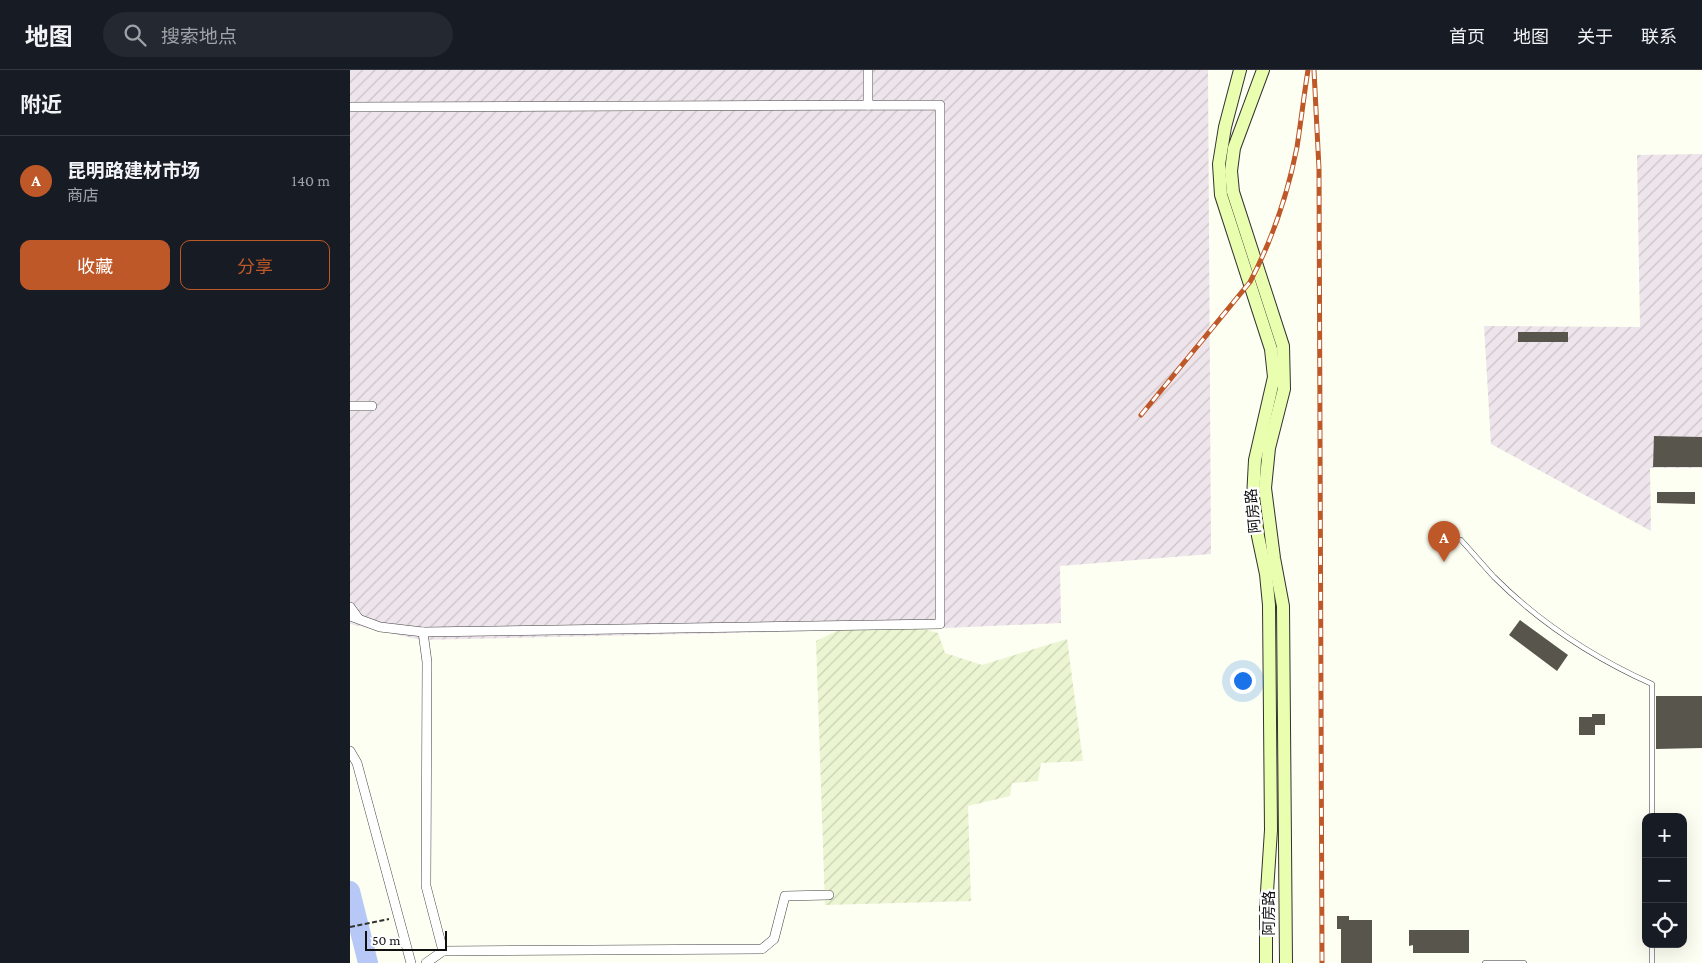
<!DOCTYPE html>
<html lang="zh">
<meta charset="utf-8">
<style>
:root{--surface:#171b24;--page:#242831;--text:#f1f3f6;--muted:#9ea1a6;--line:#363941;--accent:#bf5828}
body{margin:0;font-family:"Crimson Pro","Noto Sans SC",serif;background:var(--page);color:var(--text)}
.controls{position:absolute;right:15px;bottom:15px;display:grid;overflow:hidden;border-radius:10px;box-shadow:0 5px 20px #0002}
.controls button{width:45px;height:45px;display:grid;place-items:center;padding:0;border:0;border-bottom:1px solid var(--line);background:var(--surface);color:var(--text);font:25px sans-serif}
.scale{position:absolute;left:15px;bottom:12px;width:82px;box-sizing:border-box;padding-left:5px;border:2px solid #101010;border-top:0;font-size:14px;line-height:18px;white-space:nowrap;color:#101010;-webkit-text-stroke:4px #fff;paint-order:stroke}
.you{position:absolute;left:892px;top:610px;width:18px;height:18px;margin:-12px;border:4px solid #fff;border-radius:50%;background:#1a73e8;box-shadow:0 0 0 8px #1a73e833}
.badge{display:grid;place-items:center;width:32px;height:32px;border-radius:50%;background:var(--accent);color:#fff;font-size:16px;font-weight:700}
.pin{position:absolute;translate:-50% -41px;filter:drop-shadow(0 1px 2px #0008)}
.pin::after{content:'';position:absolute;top:26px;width:18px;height:15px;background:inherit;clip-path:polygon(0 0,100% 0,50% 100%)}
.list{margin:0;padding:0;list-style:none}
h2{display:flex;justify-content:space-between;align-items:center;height:65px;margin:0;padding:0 20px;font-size:21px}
h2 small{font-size:16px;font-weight:400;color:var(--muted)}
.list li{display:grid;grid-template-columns:32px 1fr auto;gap:15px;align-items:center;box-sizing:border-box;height:90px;padding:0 20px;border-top:1px solid var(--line)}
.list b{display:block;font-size:19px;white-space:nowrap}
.list p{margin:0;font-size:16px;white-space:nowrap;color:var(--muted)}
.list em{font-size:16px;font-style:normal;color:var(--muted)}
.actions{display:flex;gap:10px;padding:15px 20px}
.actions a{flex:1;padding:11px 0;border:1px solid var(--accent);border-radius:10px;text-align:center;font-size:18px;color:var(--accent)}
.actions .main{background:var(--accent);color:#fff}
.icon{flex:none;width:28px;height:28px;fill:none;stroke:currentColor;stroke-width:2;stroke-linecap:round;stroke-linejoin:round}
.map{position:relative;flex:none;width:1352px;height:893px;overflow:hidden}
header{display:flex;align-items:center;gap:30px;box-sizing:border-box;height:70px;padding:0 25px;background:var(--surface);border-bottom:1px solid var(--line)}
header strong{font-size:24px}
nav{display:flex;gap:28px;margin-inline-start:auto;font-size:18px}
.search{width:350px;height:45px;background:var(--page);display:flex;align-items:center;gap:12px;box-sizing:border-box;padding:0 18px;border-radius:28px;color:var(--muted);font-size:19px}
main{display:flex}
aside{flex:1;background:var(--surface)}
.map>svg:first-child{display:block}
.industrial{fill:url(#industrial-furrows)}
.farmland{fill:url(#farmland-furrows)}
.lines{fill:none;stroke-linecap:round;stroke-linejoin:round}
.river{stroke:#b8c8f6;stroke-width:20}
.building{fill:#58554c}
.lane-casing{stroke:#434343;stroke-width:5.5}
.street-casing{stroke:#434343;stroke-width:10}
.secondary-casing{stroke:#323232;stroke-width:14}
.path{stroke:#323232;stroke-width:2;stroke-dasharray:5 2.5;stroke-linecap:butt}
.lane{stroke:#fff;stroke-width:4.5}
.street{stroke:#fff;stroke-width:9}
.secondary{stroke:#eafeaf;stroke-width:12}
.rail-casing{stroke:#bf5828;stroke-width:5}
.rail{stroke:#fff;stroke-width:3;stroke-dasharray:9;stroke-linecap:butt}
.labels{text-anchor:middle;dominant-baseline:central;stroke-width:5;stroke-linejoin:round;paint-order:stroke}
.street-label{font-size:15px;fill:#101010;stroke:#fff}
</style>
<header>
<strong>地图</strong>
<div class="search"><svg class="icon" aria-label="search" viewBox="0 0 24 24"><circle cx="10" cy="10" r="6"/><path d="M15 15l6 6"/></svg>搜索地点</div>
<nav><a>首页</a><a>地图</a><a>关于</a><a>联系</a></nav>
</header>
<main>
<aside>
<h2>附近<small></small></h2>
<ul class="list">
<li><span class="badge">A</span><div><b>昆明路建材市场</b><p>商店</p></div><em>140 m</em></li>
</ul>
<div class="actions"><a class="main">收藏</a><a>分享</a></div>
</aside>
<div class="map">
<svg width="1352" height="893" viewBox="0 0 1352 893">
<defs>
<pattern id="industrial-furrows" width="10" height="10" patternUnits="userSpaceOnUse" patternTransform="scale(1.25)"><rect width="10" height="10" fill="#eee4eb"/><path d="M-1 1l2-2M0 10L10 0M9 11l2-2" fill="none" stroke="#cbc3c8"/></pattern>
<pattern id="farmland-furrows" width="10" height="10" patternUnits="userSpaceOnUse" patternTransform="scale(1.25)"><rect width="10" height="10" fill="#ebf5d2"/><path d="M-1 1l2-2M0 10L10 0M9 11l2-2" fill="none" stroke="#c8d1b3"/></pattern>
</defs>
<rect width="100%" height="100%" fill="#fdfff2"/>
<g class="industrial">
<polygon points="0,0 858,0 861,484 710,496 711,553 596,558 71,570 0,554"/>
<polygon points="1352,84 1352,398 1300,398 1301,461 1141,374 1134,256 1290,257 1287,85"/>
</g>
<polygon class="farmland" points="506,552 560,555 588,563 595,583 632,595 717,569 733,691 691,693 688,711 662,713 660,726 618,736 621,831 475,835 466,571"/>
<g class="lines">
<polyline class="river" points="0,821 18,893"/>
</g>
<g class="building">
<rect x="1168" y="262" width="50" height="10"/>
<polygon points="1304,366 1352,367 1352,397 1303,397"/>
<polygon points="1307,422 1345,422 1345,434 1307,433"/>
<polygon points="1170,550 1218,585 1207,601 1159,565"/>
<polygon points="1306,626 1352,626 1352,678 1306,679"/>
<polygon points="1242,644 1255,644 1255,655 1245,655 1245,665 1229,665 1229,647 1242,647"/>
<polygon points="987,846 999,846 999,850 1022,850 1022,893 991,893 991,859 987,859"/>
<polygon points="1059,860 1119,860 1119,883 1063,883 1063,875 1059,876"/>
</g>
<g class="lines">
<defs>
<g id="lane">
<path d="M 1111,470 C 1122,482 1133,495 1144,507 C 1189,552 1244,588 1302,614 L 1302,747"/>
<polyline points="1302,874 1302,893"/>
<polyline points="1135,893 1174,893"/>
</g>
<g id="street">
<polyline points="518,35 518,0"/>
<polyline points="0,37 590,35 590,554 73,562 30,557 0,546"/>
<polyline points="0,336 22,336"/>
<polyline points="0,537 8,548"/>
<polyline points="73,562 77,592 76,816 93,881 412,879 424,869 435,826 479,825"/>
<polyline points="0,681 7,693 61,893"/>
<polyline points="76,893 93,881"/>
</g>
<g id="secondary">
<polyline points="890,0 875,57 869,94 871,125 921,279 924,307 905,390 903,428 908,466 916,504 919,535 921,760 916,837 916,893"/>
<polyline points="913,0 884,78 881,101 883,122 933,276 934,319 919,378 915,418 924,488 933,536 936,893"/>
</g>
</defs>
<use href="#lane" class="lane-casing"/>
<use href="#street" class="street-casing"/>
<use href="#secondary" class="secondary-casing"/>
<polyline class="path" points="0,857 39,849"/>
<use href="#lane" class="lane"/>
<use href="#street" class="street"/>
<use href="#secondary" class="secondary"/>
<defs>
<g id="rail">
<polyline points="964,0 969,99 972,893"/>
<path d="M 791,345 L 900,212 C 922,170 938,123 947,77 C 951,51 954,25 958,0"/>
</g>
</defs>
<use href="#rail" class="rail-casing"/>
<use href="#rail" class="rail"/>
</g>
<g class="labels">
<g class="street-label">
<text transform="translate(903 441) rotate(-96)">阿房路</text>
<text transform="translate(919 843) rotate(-90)">阿房路</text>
</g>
</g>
</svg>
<div class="controls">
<button>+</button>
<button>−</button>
<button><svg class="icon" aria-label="locate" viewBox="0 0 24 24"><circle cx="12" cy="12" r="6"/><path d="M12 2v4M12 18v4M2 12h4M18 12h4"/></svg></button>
</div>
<div class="scale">50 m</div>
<div class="you"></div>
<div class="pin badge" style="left:1094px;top:492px">A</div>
</div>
</main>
